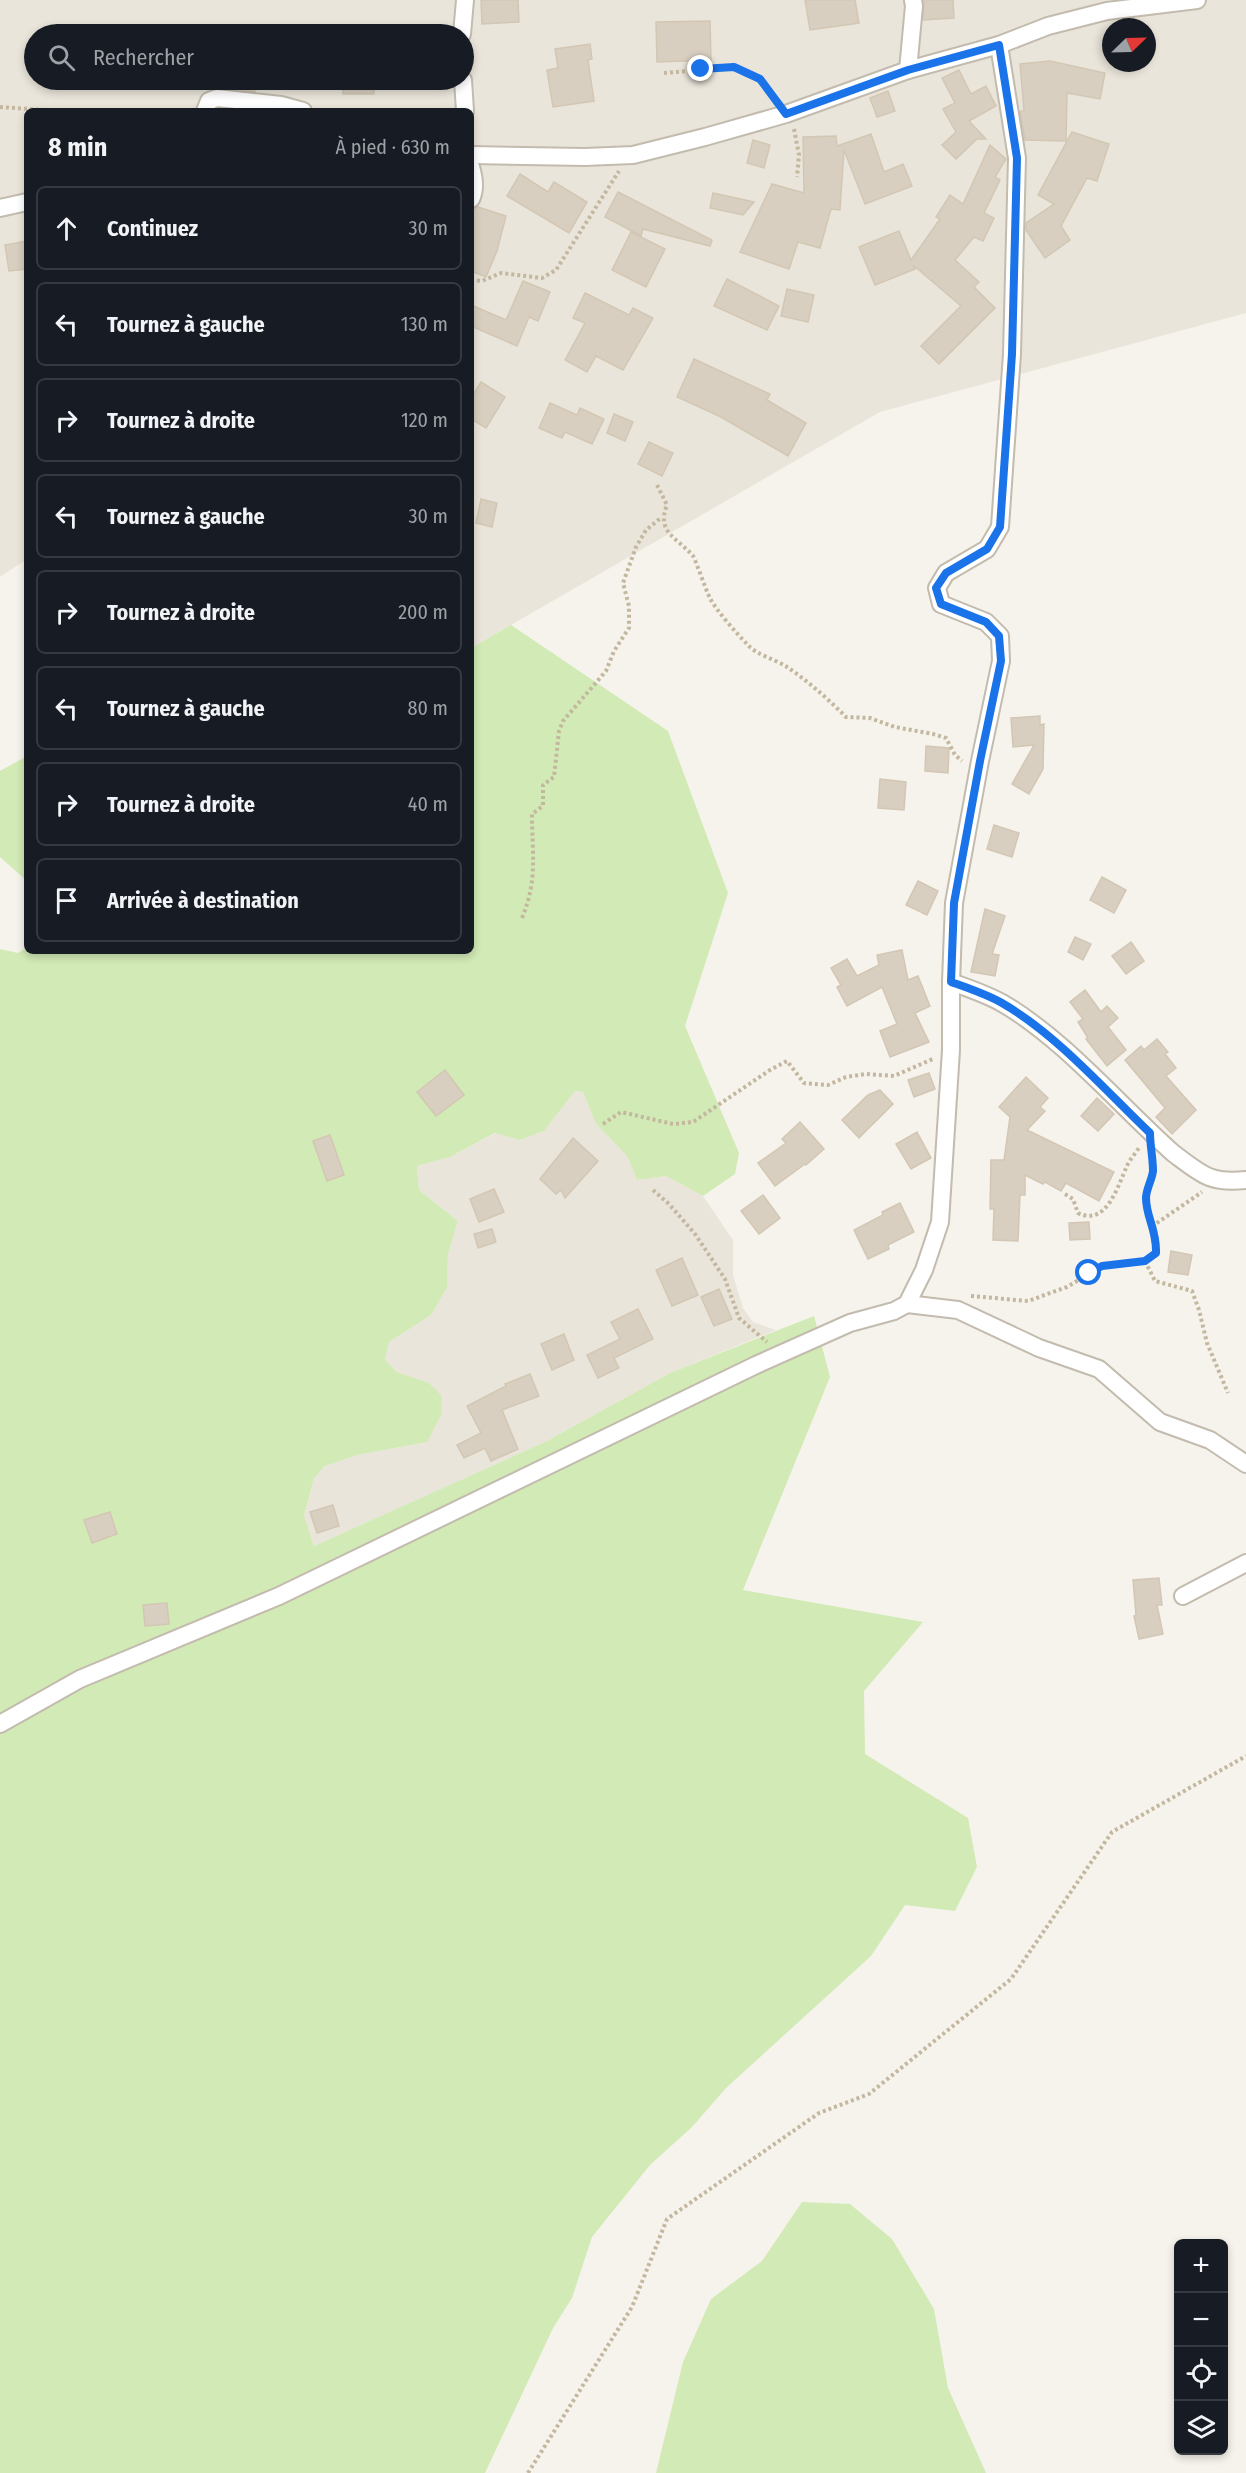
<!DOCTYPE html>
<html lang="fr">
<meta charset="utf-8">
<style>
:root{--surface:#171b24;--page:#20242c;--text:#f1f3f6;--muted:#9ea1a6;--line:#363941}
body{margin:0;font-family:"Fira Sans Condensed",sans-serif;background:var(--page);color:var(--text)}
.controls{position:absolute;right:18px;bottom:18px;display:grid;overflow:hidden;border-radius:9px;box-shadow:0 3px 9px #0003}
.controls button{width:54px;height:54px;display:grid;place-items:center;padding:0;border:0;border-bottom:2px solid var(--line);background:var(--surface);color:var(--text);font:30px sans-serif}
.compass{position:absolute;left:1102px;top:18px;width:54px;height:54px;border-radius:50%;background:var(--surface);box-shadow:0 3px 9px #0003;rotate:67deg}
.stop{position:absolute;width:18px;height:18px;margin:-14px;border:4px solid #1a73e8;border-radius:50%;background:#fff}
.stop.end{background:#1a73e8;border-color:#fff;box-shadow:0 2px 6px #0008}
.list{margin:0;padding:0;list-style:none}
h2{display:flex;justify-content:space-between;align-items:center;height:78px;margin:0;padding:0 24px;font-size:26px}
h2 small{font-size:20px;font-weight:400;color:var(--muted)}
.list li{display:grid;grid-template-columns:39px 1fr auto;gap:18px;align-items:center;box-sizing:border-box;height:84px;margin:0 12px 12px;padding:0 12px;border:2px solid var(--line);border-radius:9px}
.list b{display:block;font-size:22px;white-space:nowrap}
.list em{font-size:20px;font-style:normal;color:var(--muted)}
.icon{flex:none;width:33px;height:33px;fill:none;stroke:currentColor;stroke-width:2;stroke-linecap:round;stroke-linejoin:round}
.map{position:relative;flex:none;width:1246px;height:2473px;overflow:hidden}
.search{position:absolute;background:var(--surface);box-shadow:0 3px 9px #0003;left:24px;top:24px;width:450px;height:66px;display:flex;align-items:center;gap:15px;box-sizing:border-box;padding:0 21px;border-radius:33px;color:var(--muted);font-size:22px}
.panel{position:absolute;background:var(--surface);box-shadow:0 3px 9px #0003;left:24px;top:108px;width:450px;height:846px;border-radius:9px}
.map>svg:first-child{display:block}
.residential{fill:#eae5da;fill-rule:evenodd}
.green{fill:#d2eab5}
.building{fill:#d8cfc1;stroke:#d3c7b4;stroke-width:1.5}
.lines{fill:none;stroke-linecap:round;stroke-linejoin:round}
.street-casing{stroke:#c2bbae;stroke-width:20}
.path{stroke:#c4b79f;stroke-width:4;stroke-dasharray:3 3;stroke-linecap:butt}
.street{stroke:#fff;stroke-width:16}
.route{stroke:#1a73e8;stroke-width:8}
</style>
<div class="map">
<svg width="1246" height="2473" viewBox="0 0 1246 2473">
<rect width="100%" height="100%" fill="#f6f3ec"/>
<g class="residential">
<path d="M 0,0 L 1246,0 L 1246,313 L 880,412 L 471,648 L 471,111 L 27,111 L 27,559 L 0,577 ZM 1111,27 L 1147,27 L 1147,63 L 1111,63 ZM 34,34 L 464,34 L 464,80 L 34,80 Z"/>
<polygon points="575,1091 583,1092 596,1124 627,1156 637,1180 666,1176 703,1196 733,1240 733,1275 743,1308 753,1322 776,1330 670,1373 547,1441 314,1546 304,1517 314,1478 325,1466 357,1455 427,1442 429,1383 397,1372 385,1360 389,1342 431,1315 447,1288 448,1254 458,1221 419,1190 417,1166 450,1157 496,1133 520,1140 544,1131"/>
</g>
<g class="green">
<polygon points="511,625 668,731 728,893 685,1026 739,1153 735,1174 703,1196 666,1176 637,1180 627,1156 596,1124 583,1092 575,1091 544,1131 520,1140 495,1133 450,1157 417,1166 419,1190 458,1221 448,1254 447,1288 431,1315 389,1342 385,1360 397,1372 429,1383 441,1395 442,1413 427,1442 357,1455 325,1466 314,1478 304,1516 314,1546 547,1441 670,1373 814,1316 830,1377 743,1590 923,1622 864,1691 865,1754 968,1818 977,1867 955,1911 905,1905 871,1956 726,2088 692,2127 650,2165 592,2237 572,2298 553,2328 485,2473 0,2473 0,949 18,953 27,947 27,951 471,951 471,648"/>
<polygon points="27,756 27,881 0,857 0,771"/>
<polygon points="802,2202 850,2204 892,2239 934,2309 948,2388 986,2473 656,2473 683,2362 711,2299 762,2261"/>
</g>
<g class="building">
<polygon points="481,0 518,0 519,22 482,24"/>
<polygon points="805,0 855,0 859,23 810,30"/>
<polygon points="924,0 953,0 954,18 923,20"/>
<polygon points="710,21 711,60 657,62 656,22"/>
<polygon points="590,44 592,59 588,60 594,101 553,107 547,70 558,68 555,49"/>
<polygon points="1050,61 1105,73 1100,99 1067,93 1066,141 1025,140 1020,113 1021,111 1024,111 1020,64"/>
<polygon points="959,70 971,94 986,86 996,106 969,121 986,139 977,139 956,159 942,145 956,132 943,109 955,103 942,78"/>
<polygon points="233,80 254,80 255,92 234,89"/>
<rect x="343" y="80" width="31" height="14"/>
<polygon points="888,91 895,111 877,117 870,98"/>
<polygon points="1072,132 1109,144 1097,181 1087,178 1061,226 1070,240 1045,258 1026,230 1026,223 1054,204 1038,195"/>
<polygon points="871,134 884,172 903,164 912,186 865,204 844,150 840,210 831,209 820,248 798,242 789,269 740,252 772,184 804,193 803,137 836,136 837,146"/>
<polygon points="753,140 770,145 764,168 747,163"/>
<polygon points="990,145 1006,159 995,177 1000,180 984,213 994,218 983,241 974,237 955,260 979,282 974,287 995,308 939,364 921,346 961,306 913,265 915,269 875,285 859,247 899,231 911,260 940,219 936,217 950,195 963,204"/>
<polygon points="520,174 548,192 554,182 587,202 569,233 507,196"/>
<polygon points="618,192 712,240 710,246 643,229 641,236 605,217"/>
<polygon points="713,193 754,202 743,215 710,208"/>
<polygon points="478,207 506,216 497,251 486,277 471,271 471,220 474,209"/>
<polygon points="631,232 665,249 646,287 612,270"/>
<polygon points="27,241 27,269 9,271 5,245"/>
<polygon points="727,279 779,306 767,330 714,306"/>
<polygon points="523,281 550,292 538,321 529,317 517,346 471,326 471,305 506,320"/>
<polygon points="787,289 814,295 808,322 781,316"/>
<polygon points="585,293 629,315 633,308 653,318 623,370 596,356 587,372 565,360 585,323 573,318"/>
<polygon points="694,359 770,394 767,400 806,423 788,456 721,417 677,397"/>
<polygon points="481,382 505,397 486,428 471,419 471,398"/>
<polygon points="550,403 577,415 580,408 604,419 592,444 565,432 562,438 539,428"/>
<polygon points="614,414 633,422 625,441 607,433"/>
<polygon points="649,442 673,453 662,476 638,464"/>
<polygon points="481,499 497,503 492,527 476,523"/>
<polygon points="1040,716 1040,725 1044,724 1043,769 1029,794 1012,784 1034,745 1013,747 1011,718"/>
<polygon points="926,746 949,748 948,773 925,771"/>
<polygon points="880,779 906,782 904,810 878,808"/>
<polygon points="994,825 1019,833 1012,857 987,849"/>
<polygon points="1102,877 1126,890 1114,913 1090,900"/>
<polygon points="918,881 938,891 927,915 906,905"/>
<polygon points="985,909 1005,916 992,954 999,955 995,976 971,972"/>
<polygon points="1075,937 1091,944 1083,960 1068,952"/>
<polygon points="1131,942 1144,961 1126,974 1112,956"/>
<polygon points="902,950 908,980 918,976 930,1006 915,1013 929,1042 890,1057 880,1031 897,1024 882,987 847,1006 837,987 841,985 831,968 847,959 857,976 879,965 877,955"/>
<polygon points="1085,990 1101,1012 1107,1006 1118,1018 1108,1027 1126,1050 1107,1066 1086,1039 1088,1038 1078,1022 1083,1019 1070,1002"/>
<polygon points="1157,1039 1168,1052 1165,1054 1176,1068 1166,1076 1196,1110 1172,1134 1156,1117 1165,1108 1125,1060 1141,1046 1144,1050"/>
<polygon points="445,1070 464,1095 436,1116 417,1092"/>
<polygon points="929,1073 935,1089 914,1097 908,1080"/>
<polygon points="1026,1077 1048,1098 1040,1107 1045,1111 1027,1130 1114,1172 1099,1201 1066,1183 1061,1191 1045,1182 1043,1184 1025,1175 1025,1195 1020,1195 1018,1241 993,1240 994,1209 990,1209 991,1160 1004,1160 1010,1117 999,1107"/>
<polygon points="880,1090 893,1104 859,1138 842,1120 868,1095"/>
<polygon points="1097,1098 1114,1114 1098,1131 1081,1116"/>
<polygon points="800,1122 824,1149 806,1165 805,1164 775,1186 758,1163 786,1143 782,1139"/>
<polygon points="917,1132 931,1158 911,1169 896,1144"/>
<polygon points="330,1135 344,1175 327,1181 313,1141"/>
<polygon points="573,1138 598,1161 565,1198 561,1190 556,1194 540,1179"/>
<polygon points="494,1189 504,1212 479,1222 470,1199"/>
<polygon points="763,1195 780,1218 759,1234 741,1211"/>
<polygon points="900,1203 914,1232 888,1245 889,1249 868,1259 854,1230 883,1215 882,1212"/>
<polygon points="1089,1222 1090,1239 1070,1240 1069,1223"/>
<polygon points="492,1229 496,1242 478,1248 474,1234"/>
<polygon points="1171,1251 1192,1255 1188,1275 1168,1272"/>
<polygon points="682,1258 698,1295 672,1306 656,1270"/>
<polygon points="719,1289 732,1319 714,1326 701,1297"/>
<polygon points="638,1309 653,1339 614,1358 619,1368 598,1378 587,1355 620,1339 611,1322"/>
<polygon points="564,1334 574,1360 552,1370 541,1344"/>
<polygon points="530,1374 539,1396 502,1410 518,1449 491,1461 485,1448 464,1458 457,1445 481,1433 467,1406 506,1386 505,1384"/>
<polygon points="333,1505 339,1526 317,1533 310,1512"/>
<polygon points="110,1512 117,1534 92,1543 84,1520"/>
<polygon points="1159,1578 1162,1605 1157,1605 1163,1634 1139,1639 1134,1616 1136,1615 1133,1580"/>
<polygon points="167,1603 169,1624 145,1626 143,1605"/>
</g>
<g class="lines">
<defs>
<g id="street">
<polyline points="462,34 465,0"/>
<polyline points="908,70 914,6 913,0"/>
<polyline points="463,80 465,111"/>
<polyline points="205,111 209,101 217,98 281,105 303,111"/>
<polyline points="471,155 585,157 633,155 705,137 786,114 908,70 999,45 1048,26 1107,11 1197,0"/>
<path d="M 471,167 C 474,177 476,189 471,199"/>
<polyline points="0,208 27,202"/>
<path d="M 951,982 C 968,988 986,994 1002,1003 C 1063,1038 1120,1106 1173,1153 C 1201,1174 1210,1184 1246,1180"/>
<polyline points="907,1304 958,1310 1039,1348 1099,1369 1160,1422 1210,1440 1246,1464"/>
<polyline points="1183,1596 1246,1563"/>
<polyline points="0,1724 80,1679 279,1596 756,1365 850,1323 894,1311 907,1304 924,1270 940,1222 951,1050 951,982 954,903 980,761 1001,661 1000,636 986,622 941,604 937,588 946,573 987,549 1000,527 1012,354 1017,158 999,45"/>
</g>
</defs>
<use href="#street" class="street-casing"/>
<g class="path">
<polyline points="664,73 734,67 760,79 776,101"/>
<polyline points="0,107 59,111"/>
<polyline points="794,129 799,155 797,177"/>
<polyline points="471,280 482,281 501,273 542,278 556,270 619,171"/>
<path d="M 657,485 L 667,505 C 656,533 677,537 693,556 C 695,558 706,591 710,598 C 715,609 738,635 747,644 C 756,655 775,659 787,667 C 808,681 828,699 846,717 L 870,718 L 895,727 L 933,734 L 946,738 L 955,755 L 962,761"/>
<path d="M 522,918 C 538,880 532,854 532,814 L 543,806 L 543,785 L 554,777 L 559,731 L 563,721 L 606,671 L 614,651 L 629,628 L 629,606 L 623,583 L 636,547 L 646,530 L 662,517"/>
<polyline points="603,1124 621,1112 673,1124 693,1122 770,1070 787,1061 804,1083 828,1085 846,1077 866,1074 894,1076 935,1058"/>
<polyline points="1152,1157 1151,1184 1146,1195 1147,1211 1154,1225"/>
<polyline points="653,1190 669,1204 695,1234 725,1279 739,1318 767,1342"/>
<path d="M 1065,1194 L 1073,1199 L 1078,1213 C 1107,1227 1118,1185 1127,1166 C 1130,1159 1136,1153 1140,1146"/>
<polyline points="1145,1261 1155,1281 1192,1291 1199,1310 1207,1343 1228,1393"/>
<polyline points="971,1296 1028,1301 1067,1287 1102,1266 1145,1261 1156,1253 1157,1240 1154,1225 1202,1192"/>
<polyline points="528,2473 632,2307 667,2219 819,2113 869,2094 1011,1979 1112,1832 1246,1756"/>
</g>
<use href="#street" class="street"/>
</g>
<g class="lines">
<path class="route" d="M 701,69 L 734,67 L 760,79 L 786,114 L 908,70 L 999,45 L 1017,158 L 1012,354 L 1000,527 L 987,549 L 946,573 L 936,588 L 941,604 L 986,622 L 999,636 L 1001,661 L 980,761 L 954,903 L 951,982 C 968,988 986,994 1002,1003 C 1056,1034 1105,1090 1150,1133 C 1150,1145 1153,1158 1153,1171 C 1152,1180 1146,1189 1146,1198 C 1146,1217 1157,1230 1156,1253 L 1145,1261 L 1102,1266 L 1089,1273"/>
</g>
</svg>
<div class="controls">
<button>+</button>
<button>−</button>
<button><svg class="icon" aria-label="locate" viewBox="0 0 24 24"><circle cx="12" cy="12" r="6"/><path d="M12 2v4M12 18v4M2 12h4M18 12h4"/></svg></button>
<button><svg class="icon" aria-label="layers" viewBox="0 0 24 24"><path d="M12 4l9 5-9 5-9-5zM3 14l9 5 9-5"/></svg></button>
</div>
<svg class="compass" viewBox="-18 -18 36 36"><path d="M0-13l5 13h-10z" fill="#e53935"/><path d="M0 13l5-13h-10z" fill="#9ea1a6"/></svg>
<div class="stop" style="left:1089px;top:1273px"></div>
<div class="stop end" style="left:701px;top:69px"></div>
<div class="search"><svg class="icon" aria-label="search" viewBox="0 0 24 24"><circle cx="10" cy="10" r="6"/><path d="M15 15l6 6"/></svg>Rechercher</div>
<section class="panel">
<h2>8 min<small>À pied · 630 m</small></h2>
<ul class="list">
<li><svg class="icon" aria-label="ahead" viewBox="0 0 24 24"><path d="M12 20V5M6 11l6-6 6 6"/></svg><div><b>Continuez</b></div><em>30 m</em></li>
<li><svg class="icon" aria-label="left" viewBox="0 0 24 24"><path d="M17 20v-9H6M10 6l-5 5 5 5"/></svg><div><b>Tournez à gauche</b></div><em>130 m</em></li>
<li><svg class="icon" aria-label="right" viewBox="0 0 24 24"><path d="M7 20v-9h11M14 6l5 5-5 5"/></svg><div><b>Tournez à droite</b></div><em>120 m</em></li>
<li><svg class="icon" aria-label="left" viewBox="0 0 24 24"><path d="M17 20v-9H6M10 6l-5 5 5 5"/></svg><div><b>Tournez à gauche</b></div><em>30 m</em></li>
<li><svg class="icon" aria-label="right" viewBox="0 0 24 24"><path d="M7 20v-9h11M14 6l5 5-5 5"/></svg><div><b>Tournez à droite</b></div><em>200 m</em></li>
<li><svg class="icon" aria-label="left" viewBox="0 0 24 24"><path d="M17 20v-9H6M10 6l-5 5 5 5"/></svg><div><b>Tournez à gauche</b></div><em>80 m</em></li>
<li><svg class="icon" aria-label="right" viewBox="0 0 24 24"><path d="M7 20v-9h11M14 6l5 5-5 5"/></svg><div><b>Tournez à droite</b></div><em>40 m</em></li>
<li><svg class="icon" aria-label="arrive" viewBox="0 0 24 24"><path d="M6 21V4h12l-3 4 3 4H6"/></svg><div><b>Arrivée à destination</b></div></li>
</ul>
</section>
</div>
